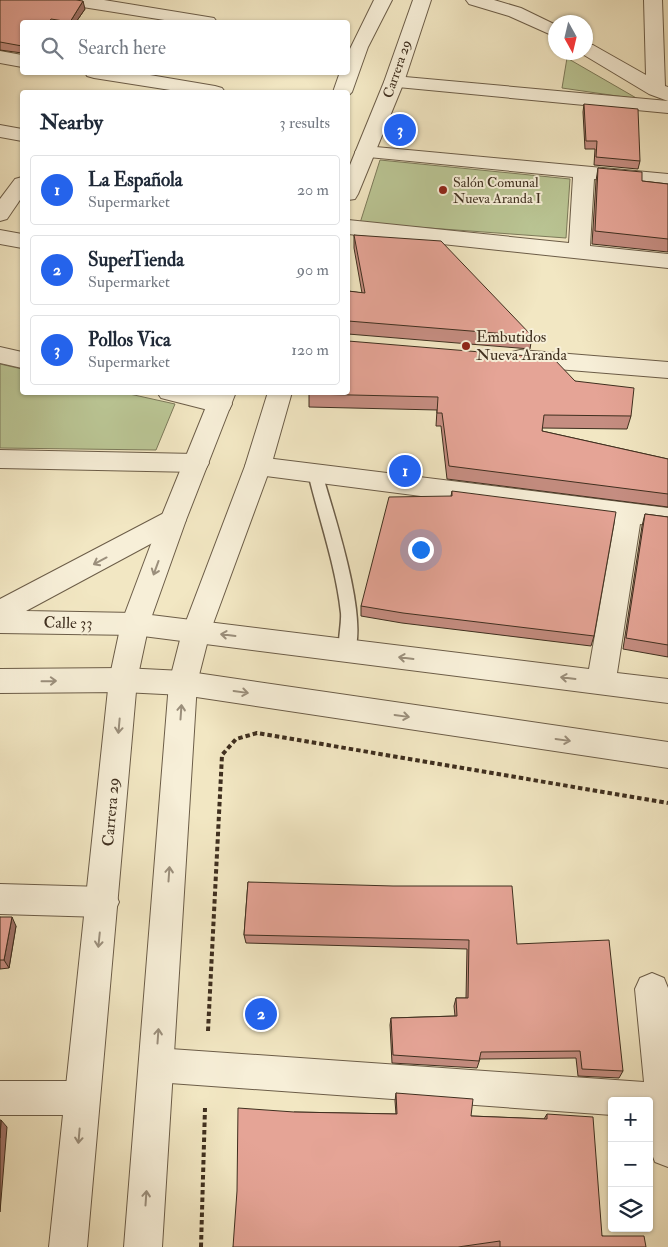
<!DOCTYPE html>
<meta charset="utf-8">
<style>
:root{--surface:#fff;--page:#f2f2f3;--text:#1f2937;--muted:#747a83;--line:#e0e1e3;--accent:#2563eb}
body{margin:0;font-family:"IM FELL Double Pica",serif;background:var(--page);color:var(--text)}
.controls{position:absolute;right:15px;bottom:15px;display:grid;overflow:hidden;border-radius:5px;box-shadow:0 1px 4px #0004}
.controls button{width:45px;height:45px;display:grid;place-items:center;padding:0;border:0;border-bottom:1px solid var(--line);background:var(--surface);color:var(--text);font:25px sans-serif}
.compass{position:absolute;left:548px;top:15px;width:45px;height:45px;border-radius:50%;background:var(--surface);box-shadow:0 1px 4px #0004;rotate:172deg}
.you{position:absolute;left:420px;top:549px;width:18px;height:18px;margin:-12px;border:4px solid #fff;border-radius:50%;background:#1a73e8;box-shadow:0 0 0 8px #1a73e833}
.badge{display:grid;place-items:center;width:32px;height:32px;border-radius:50%;background:var(--accent);color:#fff;font-size:16px;font-weight:700}
.pin{position:absolute;translate:-50% -50%;border:2px solid #fff;box-shadow:0 1px 5px #0006}
.list{margin:0;padding:0;list-style:none}
h2{display:flex;justify-content:space-between;align-items:center;height:65px;margin:0;padding:0 20px;font-size:21px}
h2 small{font-size:16px;font-weight:400;color:var(--muted)}
.list li{display:grid;grid-template-columns:32px 1fr auto;gap:15px;align-items:center;box-sizing:border-box;height:70px;margin:0 10px 10px;padding:0 10px;border:1px solid var(--line);border-radius:5px}
.list b{display:block;font-size:19px;white-space:nowrap}
.list p{margin:0;font-size:16px;white-space:nowrap;color:var(--muted)}
.list em{font-size:16px;font-style:normal;color:var(--muted)}
.icon{flex:none;width:28px;height:28px;fill:none;stroke:currentColor;stroke-width:2;stroke-linecap:round;stroke-linejoin:round}
.map{position:relative;flex:none;width:668px;height:1247px;overflow:hidden}
.search{position:absolute;background:var(--surface);box-shadow:0 1px 4px #0004;left:20px;top:20px;width:330px;height:55px;display:flex;align-items:center;gap:12px;box-sizing:border-box;padding:0 18px;border-radius:5px;color:var(--muted);font-size:19px}
.panel{position:absolute;background:var(--surface);box-shadow:0 1px 4px #0004;left:20px;top:90px;width:330px;height:305px;border-radius:5px}
.map>svg:first-child{display:block}
.green{fill:#bac594;stroke:#7c7a5a}
.lines{fill:none;stroke-linecap:round;stroke-linejoin:round}
.service-casing{stroke:#6c5d48;stroke-width:3}
.minor-casing{stroke:#6c5d48;stroke-width:2}
.tertiary-casing{stroke:#6c5d48;stroke-width:2}
.path{stroke:#3f2f1f;stroke-width:4;stroke-dasharray:4.5 3;stroke-linecap:butt}
.service{fill:#f7efd8;fill-rule:evenodd}
.minor{fill:#f7efd8;fill-rule:evenodd}
.tertiary{fill:#f7efd8;fill-rule:evenodd}
.wall{fill:#c58d81;stroke:#3f2f1f}
.shaded-wall{fill:#a07369;stroke:#3f2f1f}
.building{fill:#e5a496;stroke:#3f2f1f}
.oneway{stroke:#9b8f7c}
.poi-dot{fill:#8f2418;stroke:#f7efd8;stroke-width:2}
.labels{text-anchor:middle;dominant-baseline:central;stroke-width:4;stroke-linejoin:round;paint-order:stroke}
.far-street-label{font-size:14px;fill:#3f2f1f;stroke:#f7efd8}
.far-poi-label{font-size:14px;fill:#3f2f1f;stroke:#f7efd8;text-anchor:start}
.poi-label{font-size:16px;fill:#3f2f1f;stroke:#f7efd8;text-anchor:start}
.street-label{font-size:16px;fill:#3f2f1f;stroke:#f7efd8}
</style>
<div class="map">
<svg width="668" height="1247" viewBox="0 0 668 1247">
<rect width="100%" height="100%" fill="#f2e7c3"/>
<filter id="stains"><feTurbulence type="fractalNoise" baseFrequency=".004" numOctaves="4"/><feColorMatrix values="0 0 0 0 .2 0 0 0 0 .09 0 0 0 0 .02 0 0 0 .5 -.17"/></filter>
<radialGradient id="worn" r=".72"><stop offset=".6" stop-color="#630" stop-opacity="0"/><stop offset="1" stop-color="#630" stop-opacity=".3"/></radialGradient>
<g class="green">
<polygon points="567,58 638,99 562,88"/>
<polygon points="380,160 570,179 566,238 360,223"/>
<polygon points="0,364 22,369 22,392 125,393 175,404 156,450 0,448"/>
</g>
<g class="lines">
<defs>
<path id="service" d="M 315,467 L 320,469 L 322,473 C 333,512 370,621 353,655 L 347,657 L 341,655 C 336,644 342,626 341,613 C 336,566 319,519 308,473 L 310,469 Z"/>
<g id="minor">
<polygon points="61,0 104,0 208,17 214,18 217,22 177,22 70,5 64,4"/>
<polygon points="466,0 494,0 521,8 556,25 556,37 509,16 469,4"/>
<polygon points="644,0 662,0 665,86 668,87 668,101 649,94 579,52 586,52 586,44 593,45 646,75"/>
<polygon points="0,51 22,55 22,67 0,63"/>
<polygon points="85,72 132,72 215,86 222,88 225,92 183,92 94,78 87,76"/>
<polygon points="394,76 668,101 668,113 387,86 384,82 387,78"/>
<polygon points="0,125 22,129 22,141 0,137"/>
<polygon points="365,146 668,174 668,186 594,179 590,246 668,254 668,268 348,234 348,220 569,243 573,177 358,156 355,152 358,148"/>
<polygon points="22,177 22,197 7,219 0,221 0,199 15,179"/>
<polygon points="0,230 22,234 22,248 0,244"/>
<polygon points="0,347 22,352 22,368 0,363"/>
<polygon points="520,350 668,362 668,378 520,366 512,364 508,358 512,352"/>
<polygon points="157,392 207,392 229,398 232,404 229,410 220,413 161,398"/>
<polygon points="0,450 196,454 205,456 209,463 205,470 196,472 0,468"/>
<polygon points="258,457 668,508 668,528 640,524 617,673 668,679 668,703 135,635 0,633 0,599 164,513 173,510 182,513 186,520 182,527 26,611 135,613 589,669 615,521 258,475 249,473 245,466 249,459"/>
<polygon points="123,668 183,671 668,742 668,768 183,695 123,692 0,693 0,669"/>
<polygon points="0,884 103,887 114,891 119,902 114,913 103,917 0,914"/>
<polygon points="652,973 664,978 668,988 668,1167 655,1162 650,1149 649,1101 612,1101 612,1115 156,1082 144,1077 139,1065 144,1053 156,1048 644,1082 635,989 640,978"/>
<polygon points="0,1081 82,1081 94,1086 99,1098 94,1110 82,1115 0,1115"/>
</g>
<g id="tertiary">
<polygon points="374,0 392,0 368,47 352,92 348,96 348,92 333,92 340,72 348,72 348,53"/>
<polygon points="413,0 431,0 404,82 358,194 355,199 348,200 348,170 384,82"/>
<polygon points="212,392 236,392 186,520 149,624 137,680 87,1247 49,1247 109,680 121,624 160,520"/>
<polygon points="268,392 292,392 271,466 210,632 197,683 162,1247 124,1247 169,683 182,632 245,466"/>
</g>
</defs>
<use href="#service" class="service-casing"/>
<use href="#minor" class="minor-casing"/>
<use href="#tertiary" class="tertiary-casing"/>
<g class="path">
<polyline points="208,1031 222,755 236,739 257,733 668,803"/>
<polyline points="201,1247 205,1108"/>
</g>
<use href="#service" class="service"/>
<use href="#minor" class="minor"/>
<use href="#tertiary" class="tertiary"/>
</g>
<g class="wall">
<polygon points="0,0 85,9 76,22 22,22 22,53 0,50"/>
<polygon points="584,104 640,161 638,169 594,165 595,149 585,149 583,112"/>
<polygon points="598,168 642,181 668,184 668,252 592,244 596,181"/>
<polygon points="354,235 532,336 530,349 348,334 348,291 362,293 354,248"/>
<polygon points="575,381 631,416 627,429 542,428 542,431 668,459 668,507 447,479 441,426 436,426 437,410 309,407 309,392"/>
<polygon points="452,491 594,636 591,646 402,623 361,616 361,606 451,496"/>
<polygon points="645,514 668,517 668,657 623,649 642,526"/>
<polygon points="248,882 517,944 623,1071 619,1078 578,1076 576,1058 480,1059 477,1068 392,1063 390,1025 391,1018 455,1016 454,1006 456,998 466,998 467,949 246,943 244,935"/>
<polygon points="0,917 16,926 9,968 0,969"/>
<polygon points="396,1093 471,1116 544,1119 547,1114 602,1236 646,1247 233,1247 294,1112 396,1114 395,1101"/>
</g>
<g class="shaded-wall">
<polygon points="83,1 85,9 76,22 70,22"/>
<polygon points="12,917 16,926 9,968 4,960"/>
<polygon points="1,1120 7,1127 0,1212 0,1138"/>
</g>
<g class="building">
<polygon points="0,0 76,0 83,1 70,22 51,19 49,22 22,22 22,46 0,42"/>
<polygon points="584,104 638,109 640,161 596,157 597,141 586,141"/>
<polygon points="598,168 642,172 642,181 668,184 668,239 595,231"/>
<polygon points="354,235 441,241 532,336 348,321 348,322 348,291 365,293"/>
<polygon points="348,341 553,358 575,381 634,388 631,416 544,415 542,431 668,459 668,494 449,466 442,413 437,413 438,397 309,394 309,392 348,392"/>
<polygon points="452,491 616,512 594,636 403,613 361,606 389,497 452,496"/>
<polygon points="645,514 668,517 668,645 626,638"/>
<polygon points="248,882 393,886 512,886 517,944 609,940 623,1071 582,1069 580,1051 481,1052 479,1061 393,1055 391,1018 457,1016 456,998 468,998 469,940 244,935"/>
<polygon points="0,917 12,917 4,960 0,960"/>
<polygon points="396,1093 473,1099 471,1116 547,1119 547,1114 593,1117 602,1236 644,1236 646,1247 500,1247 500,1241 458,1247 233,1247 237,1191 238,1108 294,1112 397,1114"/>
<polygon points="0,1120 1,1120 0,1138"/>
</g>
<defs><path id="oneway-shaft" d="M-6 0H5M1.5-3L5.5 0L1.5 3" fill="none" stroke-width="1.6" stroke-linecap="round" stroke-linejoin="round" transform="scale(1.25)"/></defs>
<g class="oneway">
<use href="#oneway-shaft" transform="translate(100 561) rotate(152)"/>
<use href="#oneway-shaft" transform="translate(156 568) rotate(110)"/>
<use href="#oneway-shaft" transform="translate(228 635) rotate(-173)"/>
<use href="#oneway-shaft" transform="translate(406 658) rotate(-173)"/>
<use href="#oneway-shaft" transform="translate(568 678) rotate(-173)"/>
<use href="#oneway-shaft" transform="translate(49 681) rotate(-1)"/>
<use href="#oneway-shaft" transform="translate(241 692) rotate(8)"/>
<use href="#oneway-shaft" transform="translate(181 712) rotate(-86)"/>
<use href="#oneway-shaft" transform="translate(402 716) rotate(8)"/>
<use href="#oneway-shaft" transform="translate(119 726) rotate(95)"/>
<use href="#oneway-shaft" transform="translate(563 740) rotate(8)"/>
<use href="#oneway-shaft" transform="translate(169 874) rotate(-86)"/>
<use href="#oneway-shaft" transform="translate(99 940) rotate(96)"/>
<use href="#oneway-shaft" transform="translate(158 1036) rotate(-86)"/>
<use href="#oneway-shaft" transform="translate(79 1136) rotate(95)"/>
<use href="#oneway-shaft" transform="translate(146 1198) rotate(-86)"/>
</g>
<g class="poi-dot">
<circle cx="443" cy="190" r="5"/>
<circle cx="466" cy="346" r="5"/>
</g>
<g class="labels">
<g class="far-street-label">
<text transform="translate(397 69) rotate(-71)">Carrera 29</text>
</g>
<g class="far-poi-label">
<text x="453" y="182">Salón Comunal<tspan x="453" dy="16">Nueva Aranda I</tspan></text>
</g>
<g class="poi-label">
<text x="476" y="337">Embutidos<tspan x="476" dy="18">Nueva Aranda</tspan></text>
</g>
<g class="street-label">
<text transform="translate(68 623) rotate(1)">Calle 33</text>
<text transform="translate(111 812) rotate(-85)">Carrera 29</text>
</g>
</g>
<rect width="100%" height="100%" filter="url(#stains)"/>
<rect width="100%" height="100%" fill="url(#worn)"/>
</svg>
<div class="controls">
<button>+</button>
<button>−</button>
<button><svg class="icon" aria-label="layers" viewBox="0 0 24 24"><path d="M12 4l9 5-9 5-9-5zM3 14l9 5 9-5"/></svg></button>
</div>
<svg class="compass" viewBox="-18 -18 36 36"><path d="M0-13l5 13h-10z" fill="#e53935"/><path d="M0 13l5-13h-10z" fill="#747a83"/></svg>
<div class="you"></div>
<div class="pin badge" style="left:405px;top:471px">1</div>
<div class="pin badge" style="left:261px;top:1014px">2</div>
<div class="pin badge" style="left:400px;top:130px">3</div>
<div class="search"><svg class="icon" aria-label="search" viewBox="0 0 24 24"><circle cx="10" cy="10" r="6"/><path d="M15 15l6 6"/></svg>Search here</div>
<section class="panel">
<h2>Nearby<small>3 results</small></h2>
<ul class="list">
<li><span class="badge">1</span><div><b>La Española</b><p>Supermarket</p></div><em>20 m</em></li>
<li><span class="badge">2</span><div><b>SuperTienda</b><p>Supermarket</p></div><em>90 m</em></li>
<li><span class="badge">3</span><div><b>Pollos Vica</b><p>Supermarket</p></div><em>120 m</em></li>
</ul>
</section>
</div>
